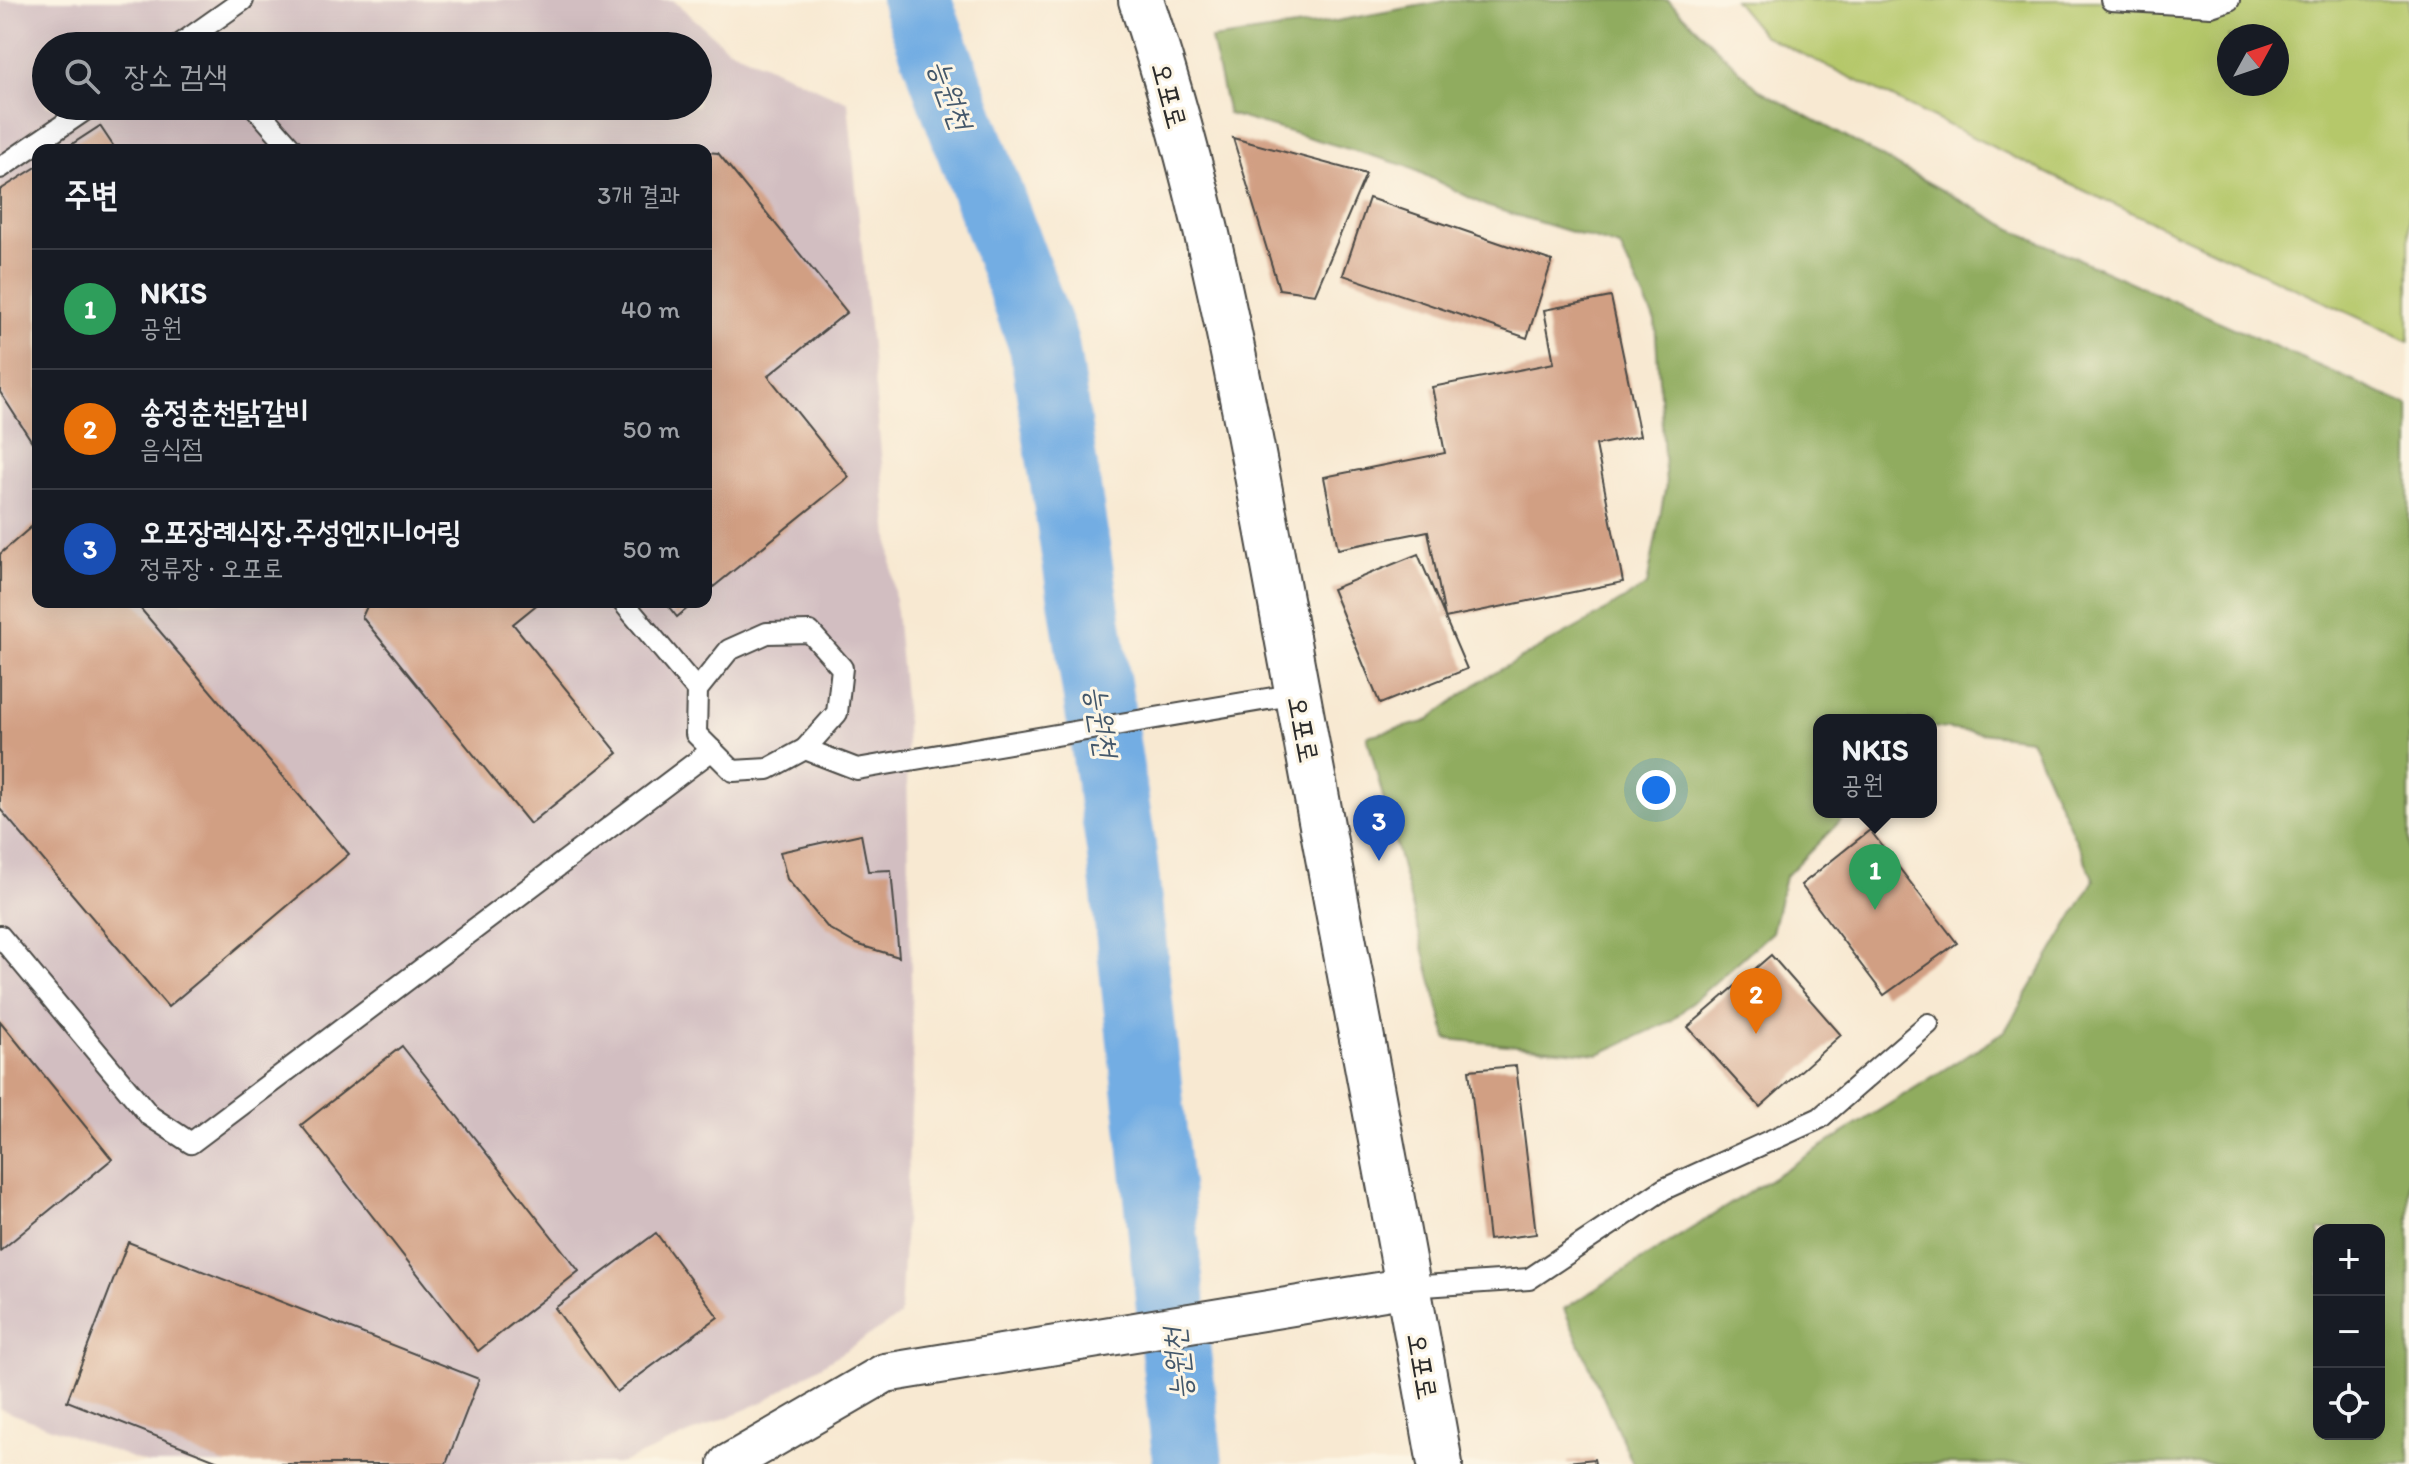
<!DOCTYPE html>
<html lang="ko">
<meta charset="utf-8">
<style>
:root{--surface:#171b24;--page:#20242c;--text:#f1f3f6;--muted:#9ea1a6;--line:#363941;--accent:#8c9099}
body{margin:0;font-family:Itim,"Poor Story",sans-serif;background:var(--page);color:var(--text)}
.controls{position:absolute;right:24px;bottom:24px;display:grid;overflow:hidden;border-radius:16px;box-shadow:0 8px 32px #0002}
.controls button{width:72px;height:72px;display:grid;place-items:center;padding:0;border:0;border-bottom:2px solid var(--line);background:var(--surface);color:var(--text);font:40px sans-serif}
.compass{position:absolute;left:2217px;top:24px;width:72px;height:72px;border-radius:50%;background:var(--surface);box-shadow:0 8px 32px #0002;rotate:50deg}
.you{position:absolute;left:1656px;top:790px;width:28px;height:28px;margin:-20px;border:6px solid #fff;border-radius:50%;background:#1a73e8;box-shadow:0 0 0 12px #1a73e833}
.badge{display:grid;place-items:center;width:52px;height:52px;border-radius:50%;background:var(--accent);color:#fff;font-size:26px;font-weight:700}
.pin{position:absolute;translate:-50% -66px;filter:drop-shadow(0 2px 4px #0008)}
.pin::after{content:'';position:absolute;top:42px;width:28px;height:24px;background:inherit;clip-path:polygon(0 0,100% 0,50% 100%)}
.popup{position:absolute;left:1813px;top:714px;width:124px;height:104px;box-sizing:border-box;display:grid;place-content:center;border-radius:16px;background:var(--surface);filter:drop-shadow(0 2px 6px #0005);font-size:26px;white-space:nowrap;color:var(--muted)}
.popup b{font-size:30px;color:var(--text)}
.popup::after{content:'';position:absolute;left:50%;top:100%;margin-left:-16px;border:16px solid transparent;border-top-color:var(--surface)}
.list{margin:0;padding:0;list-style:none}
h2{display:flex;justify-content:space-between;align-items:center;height:104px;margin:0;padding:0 32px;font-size:34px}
h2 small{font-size:26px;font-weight:400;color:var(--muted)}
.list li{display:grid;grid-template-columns:52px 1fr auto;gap:24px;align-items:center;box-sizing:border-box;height:120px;padding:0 32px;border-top:2px solid var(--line)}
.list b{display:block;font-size:30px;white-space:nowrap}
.list p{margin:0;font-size:26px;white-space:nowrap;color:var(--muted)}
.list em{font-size:26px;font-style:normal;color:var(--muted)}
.icon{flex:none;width:44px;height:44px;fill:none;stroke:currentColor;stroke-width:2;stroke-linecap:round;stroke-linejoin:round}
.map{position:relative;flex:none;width:2409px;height:1464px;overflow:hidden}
.search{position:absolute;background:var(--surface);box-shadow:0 8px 32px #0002;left:32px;top:32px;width:680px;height:88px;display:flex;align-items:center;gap:20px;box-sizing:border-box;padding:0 28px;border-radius:44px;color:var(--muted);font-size:30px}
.panel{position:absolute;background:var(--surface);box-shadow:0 8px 32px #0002;left:32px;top:144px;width:680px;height:464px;border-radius:16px}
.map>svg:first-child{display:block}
.industrial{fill:#d2bec1;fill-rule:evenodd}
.green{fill:#b5c86b;stroke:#707a4b;stroke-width:2;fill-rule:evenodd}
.forest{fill:#90ac5f;stroke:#5e6c45;stroke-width:2;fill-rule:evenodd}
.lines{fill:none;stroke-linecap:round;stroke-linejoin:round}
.river{stroke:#73ade3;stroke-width:70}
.building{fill:#d19f83}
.service-casing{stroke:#4a4844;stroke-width:24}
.minor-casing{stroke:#4a4844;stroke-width:42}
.tertiary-casing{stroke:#4a4844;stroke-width:48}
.service{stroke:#fff;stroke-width:20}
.minor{stroke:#fff;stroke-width:38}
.tertiary{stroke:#fff;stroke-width:44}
.labels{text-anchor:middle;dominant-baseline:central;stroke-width:6;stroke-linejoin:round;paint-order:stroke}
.street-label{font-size:28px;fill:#2b2b2b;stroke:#fcf5e5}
.water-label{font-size:30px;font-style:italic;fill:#44586b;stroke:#fcf5e5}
</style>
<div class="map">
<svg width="2409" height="1464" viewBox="0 0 2409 1464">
<rect width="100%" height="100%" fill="#fcf5e5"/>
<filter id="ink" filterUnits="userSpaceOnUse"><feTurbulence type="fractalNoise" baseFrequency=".0125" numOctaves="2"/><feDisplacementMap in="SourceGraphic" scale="16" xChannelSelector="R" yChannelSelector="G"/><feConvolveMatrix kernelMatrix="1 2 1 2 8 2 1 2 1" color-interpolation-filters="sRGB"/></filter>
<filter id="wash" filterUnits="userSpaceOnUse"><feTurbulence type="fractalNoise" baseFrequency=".006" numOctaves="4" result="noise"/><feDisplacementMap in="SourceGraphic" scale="32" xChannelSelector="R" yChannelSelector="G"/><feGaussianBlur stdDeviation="1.8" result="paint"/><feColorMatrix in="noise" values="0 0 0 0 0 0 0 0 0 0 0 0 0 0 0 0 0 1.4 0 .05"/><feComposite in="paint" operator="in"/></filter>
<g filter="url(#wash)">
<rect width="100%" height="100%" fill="#f8e9d2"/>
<path class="industrial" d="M 0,0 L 673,0 L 727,48 L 848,102 L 906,718 L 913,1074 L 900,1316 L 765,1401 L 620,1464 L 148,1464 L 0,1409 ZM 46,46 L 698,46 L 698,106 L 46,106 ZM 38,150 L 706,150 L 706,602 L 38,602 Z"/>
<path class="green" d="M 1734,0 L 2409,0 L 2409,341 L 2057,178 L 1763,35 ZM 2229,36 L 2277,36 L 2277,84 L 2229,84 Z"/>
<path class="forest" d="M 1450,0 L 1668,0 L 1758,89 L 2018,232 L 2409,406 L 2409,1464 L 1633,1464 L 1564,1309 L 2005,1031 L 2094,880 L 2030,739 L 1931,727 L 1931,720 L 1819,720 L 1819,812 L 1849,812 L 1785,877 L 1772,932 L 1671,1021 L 1599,1054 L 1447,1039 L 1367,736 L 1425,722 L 1482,680 L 1585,623 L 1647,585 L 1666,485 L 1655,321 L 1620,247 L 1486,206 L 1407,166 L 1228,114 L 1211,39 L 1331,22 ZM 2319,1230 L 2379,1230 L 2379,1434 L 2319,1434 Z"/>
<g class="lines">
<polyline class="river" points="916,0 1044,345 1121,847 1188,1464"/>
</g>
<g id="blocks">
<g class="building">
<polygon points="100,126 116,150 63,150"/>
<polygon points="1233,138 1366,174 1315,294 1279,289"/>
<polygon points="706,152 718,153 847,312 768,376 849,477 706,593"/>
<polygon points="38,166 38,451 0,392 0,190"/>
<polygon points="1369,198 1552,261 1527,338 1343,275"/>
<polygon points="1611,297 1640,436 1596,445 1623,582 1445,618 1467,669 1380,704 1332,589 1418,554 1445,617 1428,531 1338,549 1324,477 1445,453 1432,387 1554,363 1544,310"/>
<polygon points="38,521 38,602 135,602 349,854 168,1007 0,809 0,554"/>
<polygon points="369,602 540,602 513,624 618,753 530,824 362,617"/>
<polygon points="665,602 695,602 677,617"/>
<polygon points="1870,830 1957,943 1884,995 1801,885"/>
<polygon points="861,834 868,871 891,870 899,957 856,944 828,928 787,879 780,852"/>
<polygon points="1771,955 1841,1035 1760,1107 1688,1027"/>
<polygon points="0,1021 112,1159 0,1251"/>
<polygon points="402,1046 579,1271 478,1351 301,1125"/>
<polygon points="1516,1066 1536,1234 1489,1240 1469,1070"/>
<polygon points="656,1233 718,1317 617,1392 555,1308"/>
<polygon points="128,1242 479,1379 446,1464 226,1464 67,1401"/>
<polygon points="1594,1459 1595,1464 1568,1464 1568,1462"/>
</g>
</g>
</g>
<g filter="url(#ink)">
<use href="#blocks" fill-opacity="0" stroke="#4a4844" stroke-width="2"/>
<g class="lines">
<defs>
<g id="service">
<polyline points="2111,0 2211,6 2229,0"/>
<polyline points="178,46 243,0"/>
<polyline points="254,106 293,150"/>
<polyline points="0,168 91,106"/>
<polyline points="623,602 697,690"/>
<polygon points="810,632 842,668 837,713 805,749 768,769 733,771 696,734 697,690 729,650 767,633"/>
<polyline points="805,749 857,769 1297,694"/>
<polyline points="0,936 150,1116 191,1143 712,750"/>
<polyline points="1409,1287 1529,1279 1664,1189 1820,1118 1928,1024"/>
</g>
<polyline id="minor" points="728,1464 885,1373 1409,1287"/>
<path id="tertiary" d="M 1141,0 C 1217,226 1254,462 1298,696 C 1345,952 1395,1207 1440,1464"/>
</defs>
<use href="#service" class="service-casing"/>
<use href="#minor" class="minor-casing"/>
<use href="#tertiary" class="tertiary-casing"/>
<use href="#service" class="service"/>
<use href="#minor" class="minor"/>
<use href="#tertiary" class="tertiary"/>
</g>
</g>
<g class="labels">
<g class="street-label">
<text transform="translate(1170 95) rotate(75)">오포로</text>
<text transform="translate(1304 729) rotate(79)">오포로</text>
<text transform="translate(1423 1366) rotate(80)">오포로</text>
</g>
<g class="water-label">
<text transform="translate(951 94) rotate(70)">능원천</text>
<text transform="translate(1102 721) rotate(81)">능원천</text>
<text transform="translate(1177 1364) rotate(-96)">능원천</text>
</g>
</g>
</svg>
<div class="controls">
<button>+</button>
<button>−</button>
<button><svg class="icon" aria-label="locate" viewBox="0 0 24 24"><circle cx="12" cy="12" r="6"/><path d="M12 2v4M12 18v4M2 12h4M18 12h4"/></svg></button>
</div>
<svg class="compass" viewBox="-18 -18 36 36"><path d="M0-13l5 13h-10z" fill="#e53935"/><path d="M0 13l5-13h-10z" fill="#9ea1a6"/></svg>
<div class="you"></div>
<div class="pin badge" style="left:1875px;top:910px;background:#2e9e5b">1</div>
<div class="popup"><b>NKIS</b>공원</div>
<div class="pin badge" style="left:1756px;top:1034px;background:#e8710a">2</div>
<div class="pin badge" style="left:1379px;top:861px;background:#1a4fb4">3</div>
<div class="search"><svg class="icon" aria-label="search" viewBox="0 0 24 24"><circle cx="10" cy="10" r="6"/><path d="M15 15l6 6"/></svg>장소 검색</div>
<section class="panel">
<h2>주변<small>3개 결과</small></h2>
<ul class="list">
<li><span class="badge" style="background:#2e9e5b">1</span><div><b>NKIS</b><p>공원</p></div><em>40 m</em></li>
<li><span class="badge" style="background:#e8710a">2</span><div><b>송정춘천닭갈비</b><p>음식점</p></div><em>50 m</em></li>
<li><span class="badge" style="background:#1a4fb4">3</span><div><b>오포장례식장.주성엔지니어링</b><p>정류장 · 오포로</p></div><em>50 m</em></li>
</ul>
</section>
</div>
